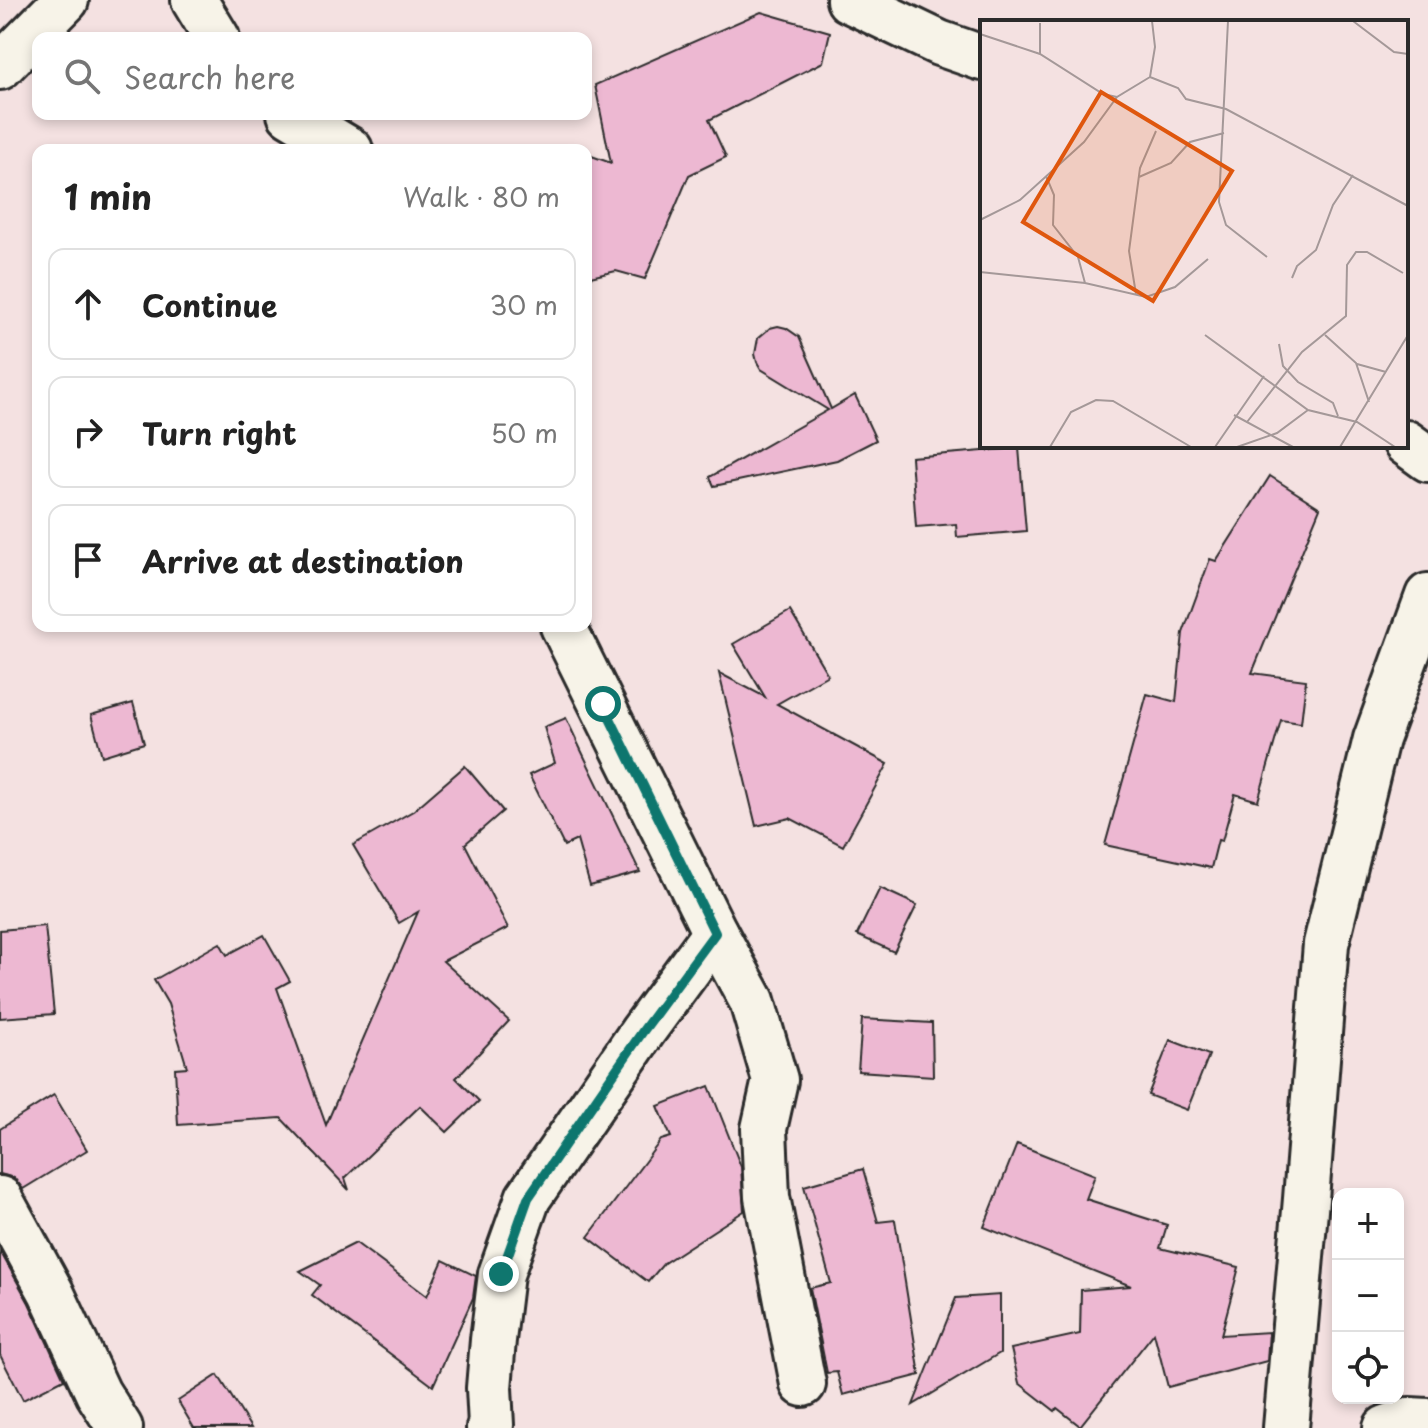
<!DOCTYPE html>
<meta charset="utf-8">
<style>
:root{--surface:#fff;--page:#f6f6f6;--text:#222;--muted:#767676;--line:#e0e0e0}
body{margin:0;font-family:"Playpen Sans",sans-serif;background:var(--page);color:var(--text)}
.controls{position:absolute;right:24px;bottom:24px;display:grid;overflow:hidden;border-radius:16px;box-shadow:0 4px 12px #0003}
.controls button{width:72px;height:72px;display:grid;place-items:center;padding:0;border:0;border-bottom:2px solid var(--line);background:var(--surface);color:var(--text);font:40px sans-serif}
.stop{position:absolute;width:24px;height:24px;margin:-18px;border:6px solid #0f766e;border-radius:50%;background:#fff}
.stop.end{background:#0f766e;border-color:#fff;box-shadow:0 2px 8px #0008}
.list{margin:0;padding:0;list-style:none}
h2{display:flex;justify-content:space-between;align-items:center;height:104px;margin:0;padding:0 32px;font-size:34px}
h2 small{font-size:26px;font-weight:400;color:var(--muted)}
.list li{display:grid;grid-template-columns:52px 1fr auto;gap:24px;align-items:center;box-sizing:border-box;height:112px;margin:0 16px 16px;padding:0 16px;border:2px solid var(--line);border-radius:16px}
.list b{display:block;font-size:30px;white-space:nowrap}
.list em{font-size:26px;font-style:normal;color:var(--muted)}
.icon{flex:none;width:44px;height:44px;fill:none;stroke:currentColor;stroke-width:2;stroke-linecap:round;stroke-linejoin:round}
.map{position:relative;flex:none;width:1428px;height:1428px;overflow:hidden}
.search{position:absolute;background:var(--surface);box-shadow:0 4px 12px #0003;left:32px;top:32px;width:560px;height:88px;display:flex;align-items:center;gap:20px;box-sizing:border-box;padding:0 28px;border-radius:16px;color:var(--muted);font-size:30px}
.panel{position:absolute;background:var(--surface);box-shadow:0 4px 12px #0003;left:32px;top:144px;width:560px;height:488px;border-radius:16px}
.map>svg:first-child{display:block}
.building{fill:#edb8d2;stroke:#2b2b2b;stroke-width:2}
.lines{fill:none;stroke-linecap:round;stroke-linejoin:round}
.street-casing{stroke:#2b2b2b;stroke-width:50}
.secondary-casing{stroke:#2b2b2b;stroke-width:50}
.street{stroke:#f7f3e8;stroke-width:44}
.secondary{stroke:#f7f3e8;stroke-width:44}
.route{stroke:#0f766e;stroke-width:10}
.inset-road{fill:none;stroke:#a49898;stroke-width:2}
.view{fill:#df570e;fill-opacity:0.15;stroke:#df570e;stroke-width:4}
.inset-edge{fill:none;stroke:#2b2b2b;stroke-width:4}
</style>
<div class="map">
<svg width="1428" height="1428" viewBox="0 0 1428 1428">
<rect width="100%" height="100%" fill="#f4e1e1"/>
<filter id="ink" filterUnits="userSpaceOnUse"><feTurbulence type="fractalNoise" baseFrequency=".0125" numOctaves="2"/><feDisplacementMap in="SourceGraphic" scale="16" xChannelSelector="R" yChannelSelector="G"/><feConvolveMatrix kernelMatrix="1 2 1 2 8 2 1 2 1" color-interpolation-filters="sRGB"/></filter>
<g filter="url(#ink)">
<g class="building">
<polygon points="761,12 830,32 823,62 709,120 726,157 689,175 645,279 616,271 586,278 586,154 611,163 595,85"/>
<polygon points="778,326 786,328 799,337 831,409 855,395 876,440 837,460 714,486 710,477 828,410 761,369 757,362 755,354 758,338 770,328"/>
<polygon points="1019,448 1026,531 957,537 956,524 916,527 911,457"/>
<polygon points="1270,476 1320,508 1252,673 1306,680 1301,723 1281,720 1258,801 1235,794 1222,841 1218,840 1211,868 1105,845 1147,694 1176,702 1183,633 1210,559 1216,561"/>
<polygon points="790,611 828,675 777,704 888,764 843,846 790,818 756,826 719,673 765,697 733,644"/>
<polygon points="133,703 144,743 102,756 91,715"/>
<polygon points="566,718 581,750 640,872 590,886 577,840 564,846 529,775 555,763 544,727"/>
<polygon points="465,766 503,811 465,844 508,928 443,961 509,1021 456,1078 479,1101 447,1132 420,1106 345,1178 349,1190 281,1118 178,1125 175,1068 187,1067 168,1004 154,980 220,943 227,955 264,935 290,981 277,988 326,1125 418,912 399,923 353,845 413,811"/>
<polygon points="880,888 917,905 894,952 857,935"/>
<polygon points="45,926 54,1014 0,1018 0,930"/>
<polygon points="862,1019 932,1023 933,1076 858,1071"/>
<polygon points="1170,1040 1209,1055 1187,1110 1148,1095"/>
<polygon points="709,1086 741,1167 744,1211 664,1263 648,1282 588,1237 661,1140 671,1137 658,1106"/>
<polygon points="54,1095 87,1150 23,1189 14,1178 0,1174 0,1129"/>
<polygon points="1017,1144 1095,1175 1086,1199 1167,1225 1160,1248 1239,1267 1221,1335 1269,1332 1267,1361 1168,1387 1154,1333 1080,1426 1057,1408 1055,1411 1019,1383 1011,1349 1080,1334 1081,1290 1131,1286 984,1227"/>
<polygon points="863,1169 878,1222 895,1220 920,1375 843,1395 837,1372 827,1373 810,1288 831,1283 804,1186"/>
<polygon points="356,1243 427,1296 443,1260 476,1276 473,1298 433,1386 312,1295 320,1285 300,1271"/>
<polygon points="0,1251 29,1303 64,1379 23,1400 0,1355"/>
<polygon points="1000,1295 1000,1353 913,1405 956,1298"/>
<polygon points="218,1375 251,1428 194,1428 178,1401"/>
</g>
<g class="lines">
<defs>
<g id="street">
<polyline points="194,0 217,38"/>
<polyline points="849,0 939,43 982,58"/>
<polyline points="290,114 350,150"/>
<polyline points="1406,443 1428,459"/>
<polyline points="563,626 715,933 752,1001 775,1080 764,1129 767,1197 803,1384"/>
<polyline points="0,1199 51,1292 98,1393 120,1428"/>
<polyline points="489,1428 491,1425 489,1388 493,1340 501,1274 528,1198 643,1031 715,933"/>
<polyline points="1286,1428 1306,1199 1326,944 1376,739 1428,596"/>
<polyline points="1386,1428 1409,1420 1428,1421"/>
</g>
<polyline id="secondary" points="0,67 66,0"/>
</defs>
<use href="#street" class="street-casing"/>
<use href="#secondary" class="secondary-casing"/>
<use href="#street" class="street"/>
<use href="#secondary" class="secondary"/>
</g>
</g>
<g class="lines" filter="url(#ink)">
<polyline class="route" points="501,1274 528,1198 643,1031 715,933 603,704"/>
</g>
<g transform="translate(980 20)">
<rect width="428" height="428" fill="#f4e1e1"/>
<path class="inset-road" d="M 248,1 L 239,182 L 246,205 L 287,237M 373,1 L 414,32 L 428,34M 60,3 L 60,34M 0,14 L 60,34 L 123,74 L 137,77M 170,57 L 198,68 L 206,79 L 246,89 L 428,186M 66,156 L 74,175 L 73,205 L 98,237 L 105,263M 159,157 L 191,143 L 210,122 L 244,113M 0,200 L 40,180 L 104,122 L 137,77 L 170,57 L 175,27 L 172,1M 0,252 L 105,263 L 166,277 L 195,267 L 228,239M 312,258 L 317,246 L 336,230 L 353,185 L 373,155M 156,274 L 149,231 L 160,148 L 176,111M 225,315 L 328,390 L 377,402 L 415,427M 345,315 L 376,343 L 389,382M 299,324 L 303,346 L 318,362 L 353,383 L 358,396M 377,344 L 406,352M 254,395 L 313,427M 267,402 L 322,332 L 366,296 L 367,245 L 376,232 L 387,232 L 423,253M 70,427 L 91,392 L 116,380 L 133,381 L 211,427M 235,427 L 284,356M 257,427 L 297,413 L 328,390M 360,427 L 428,315"/>
<path class="view" d="M 121,72 L 252,151 L 173,281 L 43,202 Z"/>
<rect width="428" height="428" class="inset-edge"/>
</g>
</svg>
<div class="controls">
<button>+</button>
<button>−</button>
<button><svg class="icon" aria-label="locate" viewBox="0 0 24 24"><circle cx="12" cy="12" r="6"/><path d="M12 2v4M12 18v4M2 12h4M18 12h4"/></svg></button>
</div>
<div class="stop" style="left:603px;top:704px"></div>
<div class="stop end" style="left:501px;top:1274px"></div>
<div class="search"><svg class="icon" aria-label="search" viewBox="0 0 24 24"><circle cx="10" cy="10" r="6"/><path d="M15 15l6 6"/></svg>Search here</div>
<section class="panel">
<h2>1 min<small>Walk · 80 m</small></h2>
<ul class="list">
<li><svg class="icon" aria-label="ahead" viewBox="0 0 24 24"><path d="M12 20V5M6 11l6-6 6 6"/></svg><div><b>Continue</b></div><em>30 m</em></li>
<li><svg class="icon" aria-label="right" viewBox="0 0 24 24"><path d="M7 20v-9h11M14 6l5 5-5 5"/></svg><div><b>Turn right</b></div><em>50 m</em></li>
<li><svg class="icon" aria-label="arrive" viewBox="0 0 24 24"><path d="M6 21V4h12l-3 4 3 4H6"/></svg><div><b>Arrive at destination</b></div></li>
</ul>
</section>
</div>
